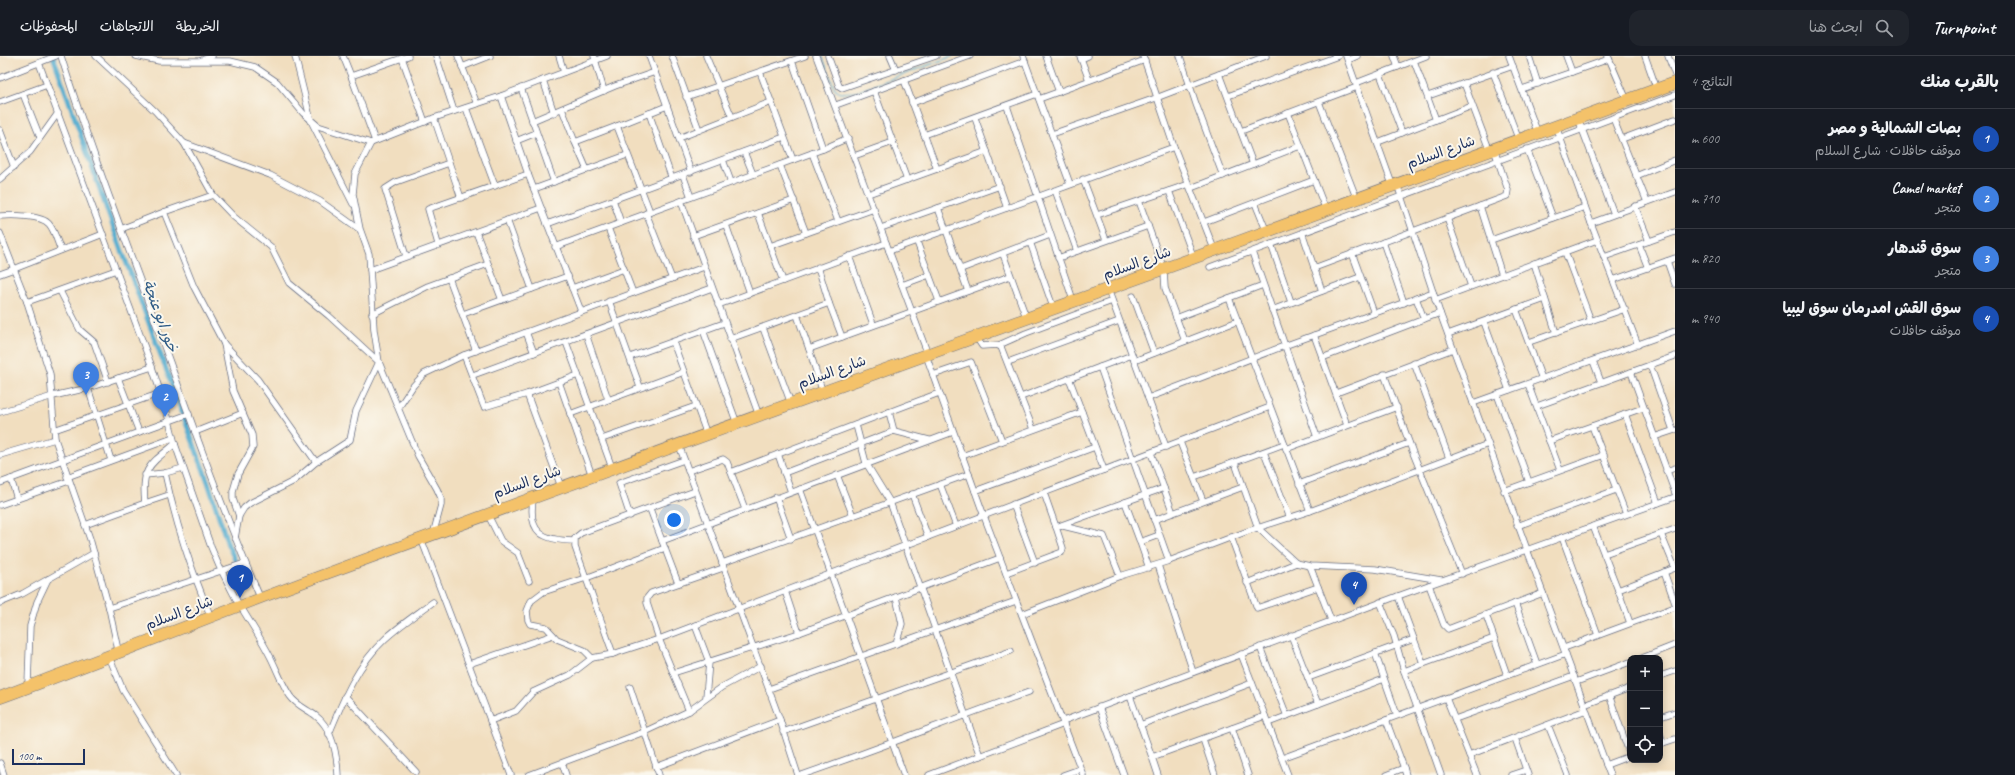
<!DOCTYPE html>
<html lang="ar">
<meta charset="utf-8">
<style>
:root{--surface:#171b24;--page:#20242c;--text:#f1f3f6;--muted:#9ea1a6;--line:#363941;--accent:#d690ce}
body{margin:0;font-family:Caveat,"Playpen Sans Arabic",sans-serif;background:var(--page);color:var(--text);direction:rtl}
.controls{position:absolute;right:12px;bottom:12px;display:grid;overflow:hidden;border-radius:8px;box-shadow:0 2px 10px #0003}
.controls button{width:36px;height:36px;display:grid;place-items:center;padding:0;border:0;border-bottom:1px solid var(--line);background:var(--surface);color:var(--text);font:20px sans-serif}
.scale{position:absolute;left:12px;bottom:10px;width:73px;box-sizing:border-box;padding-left:4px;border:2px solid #1b2f5e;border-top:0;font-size:11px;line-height:14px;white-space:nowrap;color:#1b2f5e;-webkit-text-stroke:3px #fbf7ec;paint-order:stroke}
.you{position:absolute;left:674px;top:464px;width:14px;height:14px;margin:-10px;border:3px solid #fff;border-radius:50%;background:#1a73e8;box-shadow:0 0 0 6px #1a73e833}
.badge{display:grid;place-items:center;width:26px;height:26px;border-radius:50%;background:var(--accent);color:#fff;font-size:13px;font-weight:700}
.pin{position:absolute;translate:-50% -33px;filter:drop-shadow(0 1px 2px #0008)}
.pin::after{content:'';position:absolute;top:21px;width:14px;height:12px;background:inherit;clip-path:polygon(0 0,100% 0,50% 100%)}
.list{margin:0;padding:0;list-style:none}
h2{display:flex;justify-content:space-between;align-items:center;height:52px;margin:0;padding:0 16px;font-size:17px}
h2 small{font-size:13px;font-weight:400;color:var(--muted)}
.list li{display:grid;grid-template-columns:26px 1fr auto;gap:12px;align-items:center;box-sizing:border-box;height:60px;padding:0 16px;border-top:1px solid var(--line)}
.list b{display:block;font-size:15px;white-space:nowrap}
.list p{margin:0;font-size:13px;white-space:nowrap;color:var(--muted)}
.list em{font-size:13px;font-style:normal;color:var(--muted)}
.icon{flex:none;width:22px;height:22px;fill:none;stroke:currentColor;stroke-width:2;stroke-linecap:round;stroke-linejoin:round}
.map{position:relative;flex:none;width:1675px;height:719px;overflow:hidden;direction:ltr}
header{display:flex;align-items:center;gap:24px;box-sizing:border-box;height:56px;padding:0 20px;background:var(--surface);border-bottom:1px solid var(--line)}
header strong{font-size:19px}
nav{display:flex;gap:22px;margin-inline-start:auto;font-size:14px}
.search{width:280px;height:36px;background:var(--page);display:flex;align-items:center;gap:10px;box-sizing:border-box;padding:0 14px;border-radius:12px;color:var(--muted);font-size:15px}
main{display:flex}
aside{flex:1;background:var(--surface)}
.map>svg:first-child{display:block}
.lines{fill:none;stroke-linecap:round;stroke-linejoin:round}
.stream{stroke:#52accf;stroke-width:1.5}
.canal{stroke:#52accf;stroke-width:5}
.minor-casing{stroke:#666c80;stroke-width:7}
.major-casing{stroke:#666c80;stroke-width:8}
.minor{stroke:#fff;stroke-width:5.5}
.major{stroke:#f4c26a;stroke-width:7}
.labels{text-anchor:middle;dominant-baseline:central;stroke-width:4;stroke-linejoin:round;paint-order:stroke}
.street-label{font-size:14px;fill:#1b2f5e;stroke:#fbf7ec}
.water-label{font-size:15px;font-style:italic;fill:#2e5b86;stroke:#fbf7ec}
</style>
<header>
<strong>Turnpoint</strong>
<div class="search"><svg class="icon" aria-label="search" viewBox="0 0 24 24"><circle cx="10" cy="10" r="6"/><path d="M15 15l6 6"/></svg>ابحث هنا</div>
<nav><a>الخريطة</a><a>الاتجاهات</a><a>المحفوظات</a></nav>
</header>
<main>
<aside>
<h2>بالقرب منك<small>النتائج: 4</small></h2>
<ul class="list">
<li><span class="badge" style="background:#1a4fb4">1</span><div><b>بصات الشمالية و مصر</b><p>موقف حافلات · شارع السلام</p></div><em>600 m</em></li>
<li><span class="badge" style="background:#3f7fe0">2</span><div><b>Camel market</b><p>متجر</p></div><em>710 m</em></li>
<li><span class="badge" style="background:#3f7fe0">3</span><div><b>سوق قندهار</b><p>متجر</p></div><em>820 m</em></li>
<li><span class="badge" style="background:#1a4fb4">4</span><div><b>سوق القش امدرمان سوق ليبيا</b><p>موقف حافلات</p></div><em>940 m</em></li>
</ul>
</aside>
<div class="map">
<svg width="1675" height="719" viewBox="0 0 1675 719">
<rect width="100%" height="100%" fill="#fbf7ec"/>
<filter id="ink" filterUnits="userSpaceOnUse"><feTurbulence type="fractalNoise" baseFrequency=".025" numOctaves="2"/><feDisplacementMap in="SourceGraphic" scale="8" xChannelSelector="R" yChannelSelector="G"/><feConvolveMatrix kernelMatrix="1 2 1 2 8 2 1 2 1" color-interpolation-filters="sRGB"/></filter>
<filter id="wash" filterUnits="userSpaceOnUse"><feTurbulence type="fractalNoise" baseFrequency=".012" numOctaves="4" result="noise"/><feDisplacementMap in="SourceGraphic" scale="16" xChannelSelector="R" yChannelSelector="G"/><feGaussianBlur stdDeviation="0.9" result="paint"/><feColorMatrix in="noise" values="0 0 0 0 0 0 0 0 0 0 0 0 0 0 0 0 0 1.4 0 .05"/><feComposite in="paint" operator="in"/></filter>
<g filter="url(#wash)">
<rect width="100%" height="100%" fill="#f1debf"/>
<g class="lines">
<polyline class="stream" points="822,0 834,31 840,37 856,36 953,0"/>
<polyline class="canal" points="53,0 111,165 208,426 228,489 247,528"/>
</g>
</g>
<g filter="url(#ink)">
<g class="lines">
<defs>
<g id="minor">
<path d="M 61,0 C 90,93 126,185 159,276 C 191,365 222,453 259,539"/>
<polyline points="96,0 155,55 184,87 213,139 234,161 271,191 289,227 329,260 379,306"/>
<polyline points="136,0 159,5 230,5 255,11 277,26 303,57 318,70 371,87 434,62 501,40 607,0"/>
<polyline points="295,0 311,65 353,148"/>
<polyline points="343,0 351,20"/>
<polyline points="436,0 454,55"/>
<polyline points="458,0 477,48"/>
<polyline points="559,0 564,16"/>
<polyline points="594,0 604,35"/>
<polyline points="649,0 691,116"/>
<polyline points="672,0 699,74"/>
<polyline points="706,0 732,61"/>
<polyline points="816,0 927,296"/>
<polyline points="828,0 839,30 842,32 936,0"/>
<polyline points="890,0 896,14"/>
<polyline points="1023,0 1070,128"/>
<polyline points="1046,0 1059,36"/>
<polyline points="1080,0 1089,24"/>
<polyline points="1143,0 1174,91 1214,193"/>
<polyline points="1180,0 1196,48 1223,120"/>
<polyline points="1346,0 1393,131"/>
<polyline points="1394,0 1398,11"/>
<polyline points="1509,0 1537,75"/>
<polyline points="1529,0 1538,28"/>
<polyline points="1608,0 1626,42"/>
<polyline points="1645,0 1656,31"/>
<polyline points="1668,0 1675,19"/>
<polyline points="402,2 425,66"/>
<polyline points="1081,3 1088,0"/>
<polyline points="202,4 212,0"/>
<polyline points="1348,4 1357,0"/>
<polyline points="792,5 823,93"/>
<polyline points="1414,5 1436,64"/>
<polyline points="39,7 152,311 166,353 175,388 211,491 219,510 238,547"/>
<polyline points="462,11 490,0"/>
<polyline points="760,16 793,104"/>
<polyline points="1493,16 1518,82"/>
<polyline points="1572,16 1609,3"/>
<polyline points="1219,18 1253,108"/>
<polyline points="1380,18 1402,77"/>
<polyline points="0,22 56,0"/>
<polyline points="543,24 554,57"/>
<polyline points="904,24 937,113"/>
<polyline points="1356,27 1426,0"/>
<polyline points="1464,27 1489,93"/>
<polyline points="521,32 554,126"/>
<polyline points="1522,33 1572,16 1566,0"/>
<polyline points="874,35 907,124"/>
<polyline points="23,38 40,81"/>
<polyline points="501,40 528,118 581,255"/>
<polyline points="1228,40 1338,0"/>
<polyline points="1428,40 1513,10"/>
<polyline points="686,41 805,0"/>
<polyline points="1039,43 1145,4"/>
<polyline points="0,46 47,29"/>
<polyline points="1319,46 1356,141"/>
<polyline points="912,47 1025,5"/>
<polyline points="836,49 970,0"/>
<polyline points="1007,50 1073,244"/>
<polyline points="466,52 495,130"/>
<polyline points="562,53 575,86 617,70 650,156"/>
<polyline points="649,57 672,123"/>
<polyline points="1288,57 1325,152"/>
<polyline points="434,62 461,142"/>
<polyline points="975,62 1007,152"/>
<polyline points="1613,62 1647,146"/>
<polyline points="532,65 615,30 655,16"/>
<polyline points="1579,65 1614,158"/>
<polyline points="617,70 667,50"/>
<polyline points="1557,73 1591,167 1638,289"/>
<polyline points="0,74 14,111"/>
<polyline points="1241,75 1357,31"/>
<polyline points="1052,78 1156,42 1266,0"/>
<polyline points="924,79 1037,38"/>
<polyline points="679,82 771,46"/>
<polyline points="1622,83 1675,63"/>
<polyline points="375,85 351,20 408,0"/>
<polyline points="516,85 536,77"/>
<polyline points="575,86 587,114"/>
<polyline points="1378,86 1472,50"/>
<polyline points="184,87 270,119 320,145 359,173"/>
<polyline points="371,87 355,118 353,138 360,173 369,198 374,274 379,306 418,400 437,433 441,442 441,449 434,475"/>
<polyline points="1527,93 1553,162"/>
<polyline points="744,96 753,118"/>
<polyline points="812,97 838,165"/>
<polyline points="854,100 893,86"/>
<polyline points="723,104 731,126"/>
<polyline points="780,109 806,177"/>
<polyline points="683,119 691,141"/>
<polyline points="1636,120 1675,104"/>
<polyline points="0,123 30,96 58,57"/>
<polyline points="1083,123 1106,184"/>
<polyline points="1397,128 1440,257 1610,719"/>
<polyline points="1191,132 1300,90"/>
<polyline points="534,133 627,99"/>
<polyline points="1055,134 1077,195"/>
<polyline points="1169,135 1193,200"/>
<polyline points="868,138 987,95"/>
<polyline points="213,139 164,156 194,231 224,288 233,335 252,379 253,391 238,418 233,435 233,443 239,460"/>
<polyline points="613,144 621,167"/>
<polyline points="681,145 758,357"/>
<polyline points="1139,145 1163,211"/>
<polyline points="1255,147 1266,174"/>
<polyline points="1480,150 1502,219"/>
<polyline points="1635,150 1649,185"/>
<polyline points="938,152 968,235"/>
<polyline points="646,157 672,223"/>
<polyline points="758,157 783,225"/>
<polyline points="1097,159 1189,128"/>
<path d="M 0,160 C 11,159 42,159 49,168 C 55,175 57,186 61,194"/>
<polyline points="1447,162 1471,230"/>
<polyline points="507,164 532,233"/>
<polyline points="1204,166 1314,124"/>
<polyline points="1591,167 1675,136"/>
<polyline points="547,168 784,81"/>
<polyline points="726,169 750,237"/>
<polyline points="608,172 633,237"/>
<polyline points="881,172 1000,130"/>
<polyline points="121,173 164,156"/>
<polyline points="476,176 502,244"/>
<polyline points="1302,176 1322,235"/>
<polyline points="0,177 14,213 103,178"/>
<polyline points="693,180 794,144"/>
<polyline points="1491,184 1585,151"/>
<polyline points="917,186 939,245"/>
<polyline points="1030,186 1053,251"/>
<polyline points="1383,186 1404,247"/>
<polyline points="438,188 428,153 528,118"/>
<polyline points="1271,188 1291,246"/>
<polyline points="1639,189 1648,212"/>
<polyline points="770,190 874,153"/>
<polyline points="555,191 823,93 848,82"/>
<polyline points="889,195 1174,91"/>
<polyline points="1252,196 1317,381"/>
<polyline points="1565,196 1591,265"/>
<polyline points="1352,197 1374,257"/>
<polyline points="1003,198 1026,261"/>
<polyline points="406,200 385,133 396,126 449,107"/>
<polyline points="849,200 873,268"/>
<polyline points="1604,201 1675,176"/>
<polyline points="1058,202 1148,170"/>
<polyline points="1667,205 1675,228"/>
<polyline points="1534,207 1556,277"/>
<polyline points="1210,211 1675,39"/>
<polyline points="1314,212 1507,140 1508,134 1495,96"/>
<polyline points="961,213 1050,179"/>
<polyline points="370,214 541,152"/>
<polyline points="1164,216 1165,232 1185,285"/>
<polyline points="0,218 14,213 27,246 50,318 55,383"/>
<polyline points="449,222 476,295"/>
<polyline points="1613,224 1675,202"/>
<polyline points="902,229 929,219"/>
<polyline points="572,232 624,213"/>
<polyline points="60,235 80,274 94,286 108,326"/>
<polyline points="1109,236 1166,391"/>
<polyline points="1133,240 1154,297"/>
<polyline points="1229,242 1310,455"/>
<polyline points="1416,242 1424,263"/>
<polyline points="1435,244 1597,184"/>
<polyline points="609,245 640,331"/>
<polyline points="27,246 116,214"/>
<polyline points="829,247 842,281"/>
<polyline points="718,249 886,187"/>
<polyline points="1516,253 1542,323"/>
<polyline points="1272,254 1360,221"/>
<polyline points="372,258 428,230 488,208"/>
<polyline points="463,258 568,220"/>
<polyline points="797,259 809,293 1010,220"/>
<polyline points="1176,262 1263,229"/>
<polyline points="1484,266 1509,334"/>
<polyline points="763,272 790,345"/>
<polyline points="703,274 736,365"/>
<polyline points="526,276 534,297"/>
<polyline points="586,278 608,343"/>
<polyline points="1448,278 1545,243"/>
<polyline points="1314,279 1347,369"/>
<polyline points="730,283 829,247 818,211"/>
<polyline points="978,284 982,290 997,289 1001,291 1033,373"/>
<polyline points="566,286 611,409"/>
<polyline points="673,286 706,376"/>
<polyline points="1529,286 1625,253"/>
<polyline points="224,288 258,324 316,406"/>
<polyline points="999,289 1026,277 1112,245"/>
<polyline points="809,293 822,334"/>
<polyline points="464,299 484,351 527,338 578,319"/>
<polyline points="1132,299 1100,311 1169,505"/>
<polyline points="630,301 724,267"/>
<polyline points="927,302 984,460 1083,719"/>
<polyline points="1322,302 1440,257"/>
<polyline points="1134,305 1238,265"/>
<polyline points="1593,305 1601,326"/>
<polyline points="1008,306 1119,265"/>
<polyline points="1414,307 1449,402"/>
<polyline points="1650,309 1673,374"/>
<polyline points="1631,316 1675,437"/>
<polyline points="1384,318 1413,397 1462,518"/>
<polyline points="473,319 712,232"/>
<polyline points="933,319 971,306 1002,385"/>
<polyline points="559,326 591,417"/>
<polyline points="1528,328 1560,414"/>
<polyline points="88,332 111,404"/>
<polyline points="1336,337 1453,293"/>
<polyline points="527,338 560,428"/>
<polyline points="1497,338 1529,426"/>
<polyline points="1021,341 1100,311"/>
<polyline points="1148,342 1284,290 1433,236"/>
<polyline points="1473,347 1675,275"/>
<polyline points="1537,350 1675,300"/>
<polyline points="399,351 413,330 424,318 464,299 704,211"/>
<polyline points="0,356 53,340 88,332 152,311"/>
<polyline points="889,356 894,375"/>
<polyline points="1082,356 1104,414"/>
<polyline points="570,358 684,316"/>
<polyline points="1625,358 1658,447"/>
<polyline points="856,369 866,407 890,446 980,700"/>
<polyline points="1592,370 1626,458"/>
<polyline points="54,374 161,337"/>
<polyline points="139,376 189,358"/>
<polyline points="195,376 243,357"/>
<polyline points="1654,381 1675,374"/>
<polyline points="602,383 696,350"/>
<polyline points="1549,385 1643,352"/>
<polyline points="1180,386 1203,445"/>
<polyline points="680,392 780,664 798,719"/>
<polyline points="1286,393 1397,351"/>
<polyline points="1264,396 1290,462"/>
<polyline points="1151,397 1173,457"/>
<polyline points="778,398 791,436"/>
<polyline points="0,399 55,383 90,483 109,552 118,594"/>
<polyline points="962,400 1082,356 1069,322"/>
<polyline points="1235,407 1258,472 1296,507 1310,510 1375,513 1441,524"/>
<polyline points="688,415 723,403 727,406 745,453"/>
<polyline points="1666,415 1675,412"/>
<polyline points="731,416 939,337"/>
<path d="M 165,417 C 176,469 190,510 210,559"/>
<polyline points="784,417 894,375 929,384"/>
<polyline points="145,419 165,417 183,412"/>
<polyline points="837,419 853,460"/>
<polyline points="67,421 173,382"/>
<polyline points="1194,421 1284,388"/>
<polyline points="11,423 17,443"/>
<polyline points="0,427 139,376 118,322"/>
<polyline points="940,428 956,470"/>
<polyline points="1299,428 1409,387"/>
<polyline points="800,433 904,719"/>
<polyline points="975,435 1095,391"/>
<polyline points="1504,435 1604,399"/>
<polyline points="1044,437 1056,471 1125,446"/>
<polyline points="912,438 928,481"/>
<polyline points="776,441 791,483"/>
<path d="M 533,444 C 528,478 543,484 574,485"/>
<polyline points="145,447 169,439"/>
<polyline points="1013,448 1035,507"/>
<polyline points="0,449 69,425"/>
<polyline points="650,453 678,527"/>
<polyline points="630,460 619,427 684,404"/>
<polyline points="489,461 501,485 518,497 529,525"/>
<polyline points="1154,464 1243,431"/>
<path d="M 85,469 L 145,447 C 141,412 149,409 175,388"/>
<polyline points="1063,470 1104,480 1120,520"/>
<polyline points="1517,470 1616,434"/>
<polyline points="1593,470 1618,534 1675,512"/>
<polyline points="1661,478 1675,512"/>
<polyline points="1159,479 1140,486 1125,446 1164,432"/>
<polyline points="1231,481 1257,552 1318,531"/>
<polyline points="1562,481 1598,579"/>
<polyline points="235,482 239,460 244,452 250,447 294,425 316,406 350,384 356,355 379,306"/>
<polyline points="422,485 511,719"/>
<polyline points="662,485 953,376"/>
<polyline points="1140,486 1149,512"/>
<polyline points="1604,498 1675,473"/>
<polyline points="722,507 969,418"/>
<polyline points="1158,509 1193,616"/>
<polyline points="1310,510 1331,564"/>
<polyline points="1664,516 1675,547"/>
<polyline points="1006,517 1062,496 1063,492 1056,471"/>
<polyline points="1247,527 1296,507"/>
<polyline points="1429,529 1444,569 1448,573 1543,537"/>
<polyline points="1618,534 1630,567"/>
<polyline points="785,535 799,577"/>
<polyline points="1398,540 1414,583"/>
<polyline points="896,541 902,568 896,588"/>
<polyline points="1380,546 1394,580 1404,615 1441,719"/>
<polyline points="0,547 22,538 94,497"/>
<polyline points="1515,547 1537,608"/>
<path d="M 241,551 C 251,568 262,584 271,602 C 277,614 282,628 290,640 C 297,650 307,653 316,660 C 333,673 337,699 338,719"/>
<polyline points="109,552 245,507"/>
<polyline points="1022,558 1120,520 1169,505 1248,475 1310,455 1488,388"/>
<polyline points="1486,559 1507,619"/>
<polyline points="695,569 709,606 706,641"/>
<polyline points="1291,579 1318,648"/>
<polyline points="1260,591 1287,660"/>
<polyline points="1564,592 1675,551"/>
<polyline points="1375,597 1397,659"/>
<polyline points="613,598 575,491 575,482 581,477 695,435"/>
<polyline points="1241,598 1288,719"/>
<polyline points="592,602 584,594 557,583 546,571 530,568 528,564 527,555 531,545 543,536 586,522 665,492"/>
<polyline points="1642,602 1675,589"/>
<polyline points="110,603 123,634 176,719"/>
<polyline points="469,608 553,579"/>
<polyline points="1404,615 1494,582"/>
<polyline points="673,617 799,577 1000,502"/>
<polyline points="1660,620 1675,615"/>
<polyline points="1308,622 1414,583 1423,607"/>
<polyline points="1576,626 1630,606"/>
<polyline points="28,628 30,570 37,546 48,523"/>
<polyline points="630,631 659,719"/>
<polyline points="769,633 1016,545"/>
<polyline points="1609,639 1630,699"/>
<polyline points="345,640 416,716"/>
<polyline points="1130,640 1152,701 1265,660"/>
<polyline points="1446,642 1477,719"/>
<polyline points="1584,649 1630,632"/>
<polyline points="1099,651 1124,719"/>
<polyline points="689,655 659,583 647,547 647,542 651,537 723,512"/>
<polyline points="1660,661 1675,656"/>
<polyline points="1455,663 1574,620"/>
<polyline points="1386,664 1404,712"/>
<polyline points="490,665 516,655 533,636 570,619 592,602 613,598 659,583 1270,351"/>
<polyline points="1063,665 1398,540 1675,441"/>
<polyline points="1268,667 1384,623"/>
<polyline points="1140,669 1252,627"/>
<polyline points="1548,669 1568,719"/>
<polyline points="1232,672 1248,719"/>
<polyline points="783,676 1011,595"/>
<polyline points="1660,677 1663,687"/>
<path d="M 329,678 C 343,644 357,609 385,583 C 400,569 417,558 433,546"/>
<polyline points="1515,682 1528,719"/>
<polyline points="1203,683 1215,719"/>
<polyline points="1660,688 1675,683"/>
<polyline points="1469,699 1586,654"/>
<polyline points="1152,701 1158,719"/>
<polyline points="1282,702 1566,598"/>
<polyline points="0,707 4,719"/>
<polyline points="562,707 566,719"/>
<polyline points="1606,709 1630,700"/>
<polyline points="656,711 780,664"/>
<polyline points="529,719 644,676 689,655 722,631 761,610"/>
<path d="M 802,719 C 878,693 953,663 1029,636"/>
<polyline points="929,719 1064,668"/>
<polyline points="1063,719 1080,713"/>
<polyline points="1386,719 1404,712 1406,719"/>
<polyline points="1511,719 1526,714"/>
</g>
<g id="major">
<path d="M 0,639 C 555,426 1117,230 1675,24"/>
<path d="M 0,644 C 90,611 178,575 268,541 C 736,368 1207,202 1675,30"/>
</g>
</defs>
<use href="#minor" class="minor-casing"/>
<use href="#major" class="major-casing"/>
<use href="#minor" class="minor"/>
<use href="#major" class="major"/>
</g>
</g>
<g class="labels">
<g class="street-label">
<text transform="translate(1441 96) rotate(-20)">شارع السلام</text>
<text transform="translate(1137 207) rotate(-20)">شارع السلام</text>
<text transform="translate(832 316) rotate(-20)">شارع السلام</text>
<text transform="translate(527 426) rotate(-20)">شارع السلام</text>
<text transform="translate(179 557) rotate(-21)">شارع السلام</text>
</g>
<g class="water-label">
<text transform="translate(160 260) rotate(70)">خور ابو عنجة</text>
</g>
</g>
</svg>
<div class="controls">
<button>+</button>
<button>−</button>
<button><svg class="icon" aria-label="locate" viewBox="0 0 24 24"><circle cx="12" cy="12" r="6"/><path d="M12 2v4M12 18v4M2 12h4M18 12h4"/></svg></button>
</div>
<div class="scale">100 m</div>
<div class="you"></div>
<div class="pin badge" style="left:240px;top:542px;background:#1a4fb4">1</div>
<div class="pin badge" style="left:165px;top:361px;background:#3f7fe0">2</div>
<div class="pin badge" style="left:86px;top:339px;background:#3f7fe0">3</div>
<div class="pin badge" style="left:1354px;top:549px;background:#1a4fb4">4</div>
</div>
</main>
